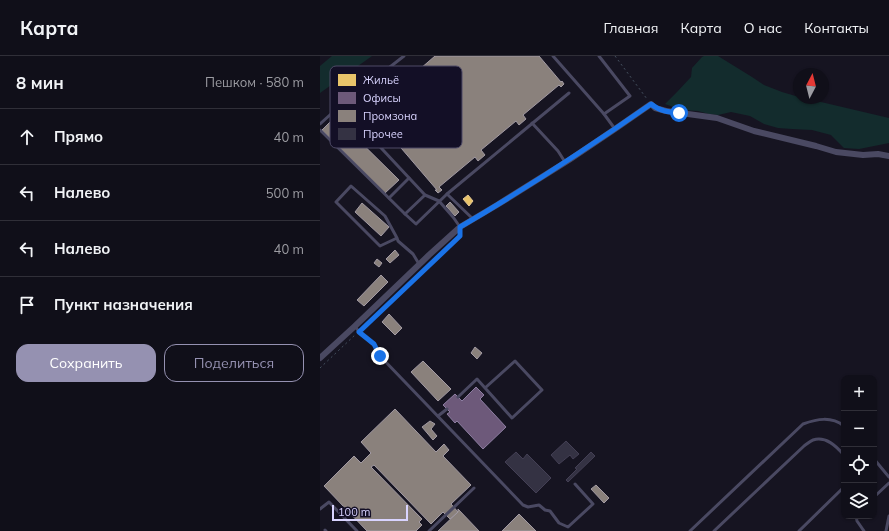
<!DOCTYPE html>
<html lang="ru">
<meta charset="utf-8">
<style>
:root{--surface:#100f19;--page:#191822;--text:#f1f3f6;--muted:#9c9ca2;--line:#302f38;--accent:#9591b1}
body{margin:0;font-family:Mulish,sans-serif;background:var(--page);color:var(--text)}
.controls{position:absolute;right:12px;bottom:12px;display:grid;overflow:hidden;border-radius:8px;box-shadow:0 1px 3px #0004}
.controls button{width:36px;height:36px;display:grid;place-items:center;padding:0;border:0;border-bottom:1px solid var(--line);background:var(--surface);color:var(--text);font:20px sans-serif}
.compass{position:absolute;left:473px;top:12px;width:36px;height:36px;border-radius:50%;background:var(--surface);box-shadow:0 1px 3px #0004;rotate:7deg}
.scale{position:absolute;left:12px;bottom:10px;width:76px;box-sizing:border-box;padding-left:4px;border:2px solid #d9d4ff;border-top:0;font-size:11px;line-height:14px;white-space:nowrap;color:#d9d4ff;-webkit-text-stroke:3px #130f26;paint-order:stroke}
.stop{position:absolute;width:12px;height:12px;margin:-9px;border:3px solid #1a73e8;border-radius:50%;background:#fff}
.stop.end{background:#1a73e8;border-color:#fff;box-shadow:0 1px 4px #0008}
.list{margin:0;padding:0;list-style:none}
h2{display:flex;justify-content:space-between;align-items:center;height:52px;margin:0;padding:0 16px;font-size:17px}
h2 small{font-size:13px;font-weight:400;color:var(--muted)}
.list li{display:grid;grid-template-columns:26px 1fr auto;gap:12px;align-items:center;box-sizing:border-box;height:56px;padding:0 16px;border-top:1px solid var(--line)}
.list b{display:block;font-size:15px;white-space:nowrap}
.list em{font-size:13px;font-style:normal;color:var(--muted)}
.actions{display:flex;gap:8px;padding:12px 16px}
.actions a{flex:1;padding:9px 0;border:1px solid var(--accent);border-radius:12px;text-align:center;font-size:14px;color:var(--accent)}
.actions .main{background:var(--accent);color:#fff}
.icon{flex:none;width:22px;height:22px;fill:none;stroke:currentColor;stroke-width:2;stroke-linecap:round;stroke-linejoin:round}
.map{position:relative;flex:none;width:569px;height:475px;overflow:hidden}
header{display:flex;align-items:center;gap:24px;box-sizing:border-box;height:56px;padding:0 20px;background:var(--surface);border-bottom:1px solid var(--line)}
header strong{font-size:19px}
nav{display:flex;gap:22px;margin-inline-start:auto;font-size:14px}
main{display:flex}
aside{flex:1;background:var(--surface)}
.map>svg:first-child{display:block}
.green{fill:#132c2d}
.homes{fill:#e9c46a;stroke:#e4c997}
.offices{fill:#6d597a;stroke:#8d7ea2}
.industry{fill:#8a817c;stroke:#a29aa3}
.building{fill:#343243;stroke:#433f54}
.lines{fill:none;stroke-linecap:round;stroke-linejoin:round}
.path{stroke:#44505f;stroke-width:1;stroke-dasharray:2 3;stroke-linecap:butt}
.service{stroke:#4a4962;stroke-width:3}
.minor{stroke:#4a4962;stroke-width:6}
.route{stroke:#1a73e8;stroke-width:5}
.key{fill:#130f26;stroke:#4e4a67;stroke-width:1}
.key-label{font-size:11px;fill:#d9d4ff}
</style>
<header>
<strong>Карта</strong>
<nav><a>Главная</a><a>Карта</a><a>О нас</a><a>Контакты</a></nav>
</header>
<main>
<aside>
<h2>8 мин<small>Пешком · 580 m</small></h2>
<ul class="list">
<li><svg class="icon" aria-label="ahead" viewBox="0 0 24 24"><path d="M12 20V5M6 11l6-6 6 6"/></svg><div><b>Прямо</b></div><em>40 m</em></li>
<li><svg class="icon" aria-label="left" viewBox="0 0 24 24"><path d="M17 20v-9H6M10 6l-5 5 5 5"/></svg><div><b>Налево</b></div><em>500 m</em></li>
<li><svg class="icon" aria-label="left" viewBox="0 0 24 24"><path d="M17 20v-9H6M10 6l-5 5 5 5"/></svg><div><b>Налево</b></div><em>40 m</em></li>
<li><svg class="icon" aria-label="arrive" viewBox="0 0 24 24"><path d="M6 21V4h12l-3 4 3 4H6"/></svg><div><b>Пункт назначения</b></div></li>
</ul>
<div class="actions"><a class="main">Сохранить</a><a>Поделиться</a></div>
</aside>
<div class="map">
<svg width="569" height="475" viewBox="0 0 569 475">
<rect width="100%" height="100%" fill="#161421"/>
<g class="green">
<polygon points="12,0 52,0 0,37 0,10"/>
<polygon points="384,0 398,0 432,21 444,29 462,36 479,41 479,42 484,42 569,62 569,87 539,93 524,92 511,79 492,74 472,73 458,72 444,68 430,60 411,56 398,59 389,58 378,55 362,54 345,48 357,36 371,21 372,12 382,1"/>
</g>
<polygon class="homes" points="148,139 153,145 149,150 143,143"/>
<polygon class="offices" points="156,331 164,339 160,343 186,371 163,393 137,365 135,367 127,358 130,356 123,349 135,338 142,345"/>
<g class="industry">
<polygon points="115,0 219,0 241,26 242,25 244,28 241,31 239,29 203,59 206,63 199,69 196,65 161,94 165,99 158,105 155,101 119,131 122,134 118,137 115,134 117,134 46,51 88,13 93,19"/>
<polygon points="15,61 79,124 65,137 2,74"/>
<polygon points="130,146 139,156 135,160 126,150"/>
<polygon points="42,147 69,171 61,180 35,156"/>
<polygon points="75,194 79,199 70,207 66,203"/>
<polygon points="57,203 62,207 59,211 54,207"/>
<polygon points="61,219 68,226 44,250 37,244"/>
<polygon points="69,258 82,272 75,279 62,266"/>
<polygon points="155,291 162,297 157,303 151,297"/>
<polygon points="103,305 131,333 118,345 91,316"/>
<polygon points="75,353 116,396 124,388 129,394 123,400 151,429 131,448 138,456 130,463 123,456 111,468 54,409 51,411 102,463 99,466 102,469 96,475 47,475 4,430 34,400 41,407 51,397 41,386"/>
<polygon points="110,365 115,368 111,373 117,380 113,384 102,371"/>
<polygon points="276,429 289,442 284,447 271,433"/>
<polygon points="138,453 159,475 118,475 138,456"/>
<polygon points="199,458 216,475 182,475"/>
</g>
<g class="building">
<polygon points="246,385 259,398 253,403 250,399 239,408 231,399"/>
<polygon points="196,396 203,403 207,398 231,422 216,437 185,406"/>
<polygon points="271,396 275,400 248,426 246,424 257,413 255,412"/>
</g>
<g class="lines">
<g class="path">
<polyline points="295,0 327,43"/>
<polyline points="41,273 140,181 140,179"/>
<polyline points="0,312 36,278"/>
</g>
<g class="service">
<polyline points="233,0 284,58 295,73"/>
<polyline points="279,0 310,40 284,58"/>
<polyline points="21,49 84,0"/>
<polyline points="212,67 238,95 245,106"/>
<polyline points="0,68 21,49 105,139 119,145 133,161 140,171"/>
<polyline points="0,74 85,158 105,139"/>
<polyline points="127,138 153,163"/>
<polyline points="69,142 89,122"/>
<polyline points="85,158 96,168 127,138 249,37"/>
<polyline points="77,182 60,190 16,146 31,130 65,160 77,182 78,185 93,198 99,208"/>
<polyline points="35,270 39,276 54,289 60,300 203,449 208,451 219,449 225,454 230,455 239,467 248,471 273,448 255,428"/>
<polyline points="138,341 157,323 192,362 222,334 195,305 165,332"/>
<polyline points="118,360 127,353"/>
<polyline points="554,403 569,421"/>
<polyline points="554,441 569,427"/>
<polyline points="0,453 9,446 37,475"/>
<polyline points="536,460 537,465 544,475"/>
<polyline points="5,474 6,475"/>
<polyline points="109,475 154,432"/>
<path d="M 370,475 L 483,368 C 497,363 511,360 524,370"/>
<path d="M 394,475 L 484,390 C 487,388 490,385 493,384 C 506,380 516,390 524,399"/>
<polyline points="479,475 524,431"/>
<polyline points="566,475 569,460"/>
</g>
<polyline class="minor" points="0,302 35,270 109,199 140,171 177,149 249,104 295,73 331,48 335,52 346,55 397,62 434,75 496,90 516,96 543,99 558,98 569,100"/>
</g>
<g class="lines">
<path class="route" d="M 60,300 L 54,288 L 39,276 L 140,180 L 140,171 C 205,133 268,92 331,48 C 339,55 349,56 359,57"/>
</g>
<rect x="10" y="10" width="132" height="82" rx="6" class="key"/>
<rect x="18" y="18" width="18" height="12" fill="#e9c46a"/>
<rect x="18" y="36" width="18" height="12" fill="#6d597a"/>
<rect x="18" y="54" width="18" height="12" fill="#8a817c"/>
<rect x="18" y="72" width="18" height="12" fill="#343243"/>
<g class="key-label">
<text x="43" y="28">Жильё</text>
<text x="43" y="46">Офисы</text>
<text x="43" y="64">Промзона</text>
<text x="43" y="82">Прочее</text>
</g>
</svg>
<div class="controls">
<button>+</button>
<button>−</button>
<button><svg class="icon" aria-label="locate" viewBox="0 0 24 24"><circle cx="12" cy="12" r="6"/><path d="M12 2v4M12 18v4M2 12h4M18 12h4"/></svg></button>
<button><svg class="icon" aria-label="layers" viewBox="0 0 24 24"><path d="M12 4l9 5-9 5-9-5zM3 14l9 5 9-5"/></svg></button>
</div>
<svg class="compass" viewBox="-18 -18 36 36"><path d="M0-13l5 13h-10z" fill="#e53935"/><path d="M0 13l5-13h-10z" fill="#9c9ca2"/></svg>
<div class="scale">100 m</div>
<div class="stop" style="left:359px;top:57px"></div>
<div class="stop end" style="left:60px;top:300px"></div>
</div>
</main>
